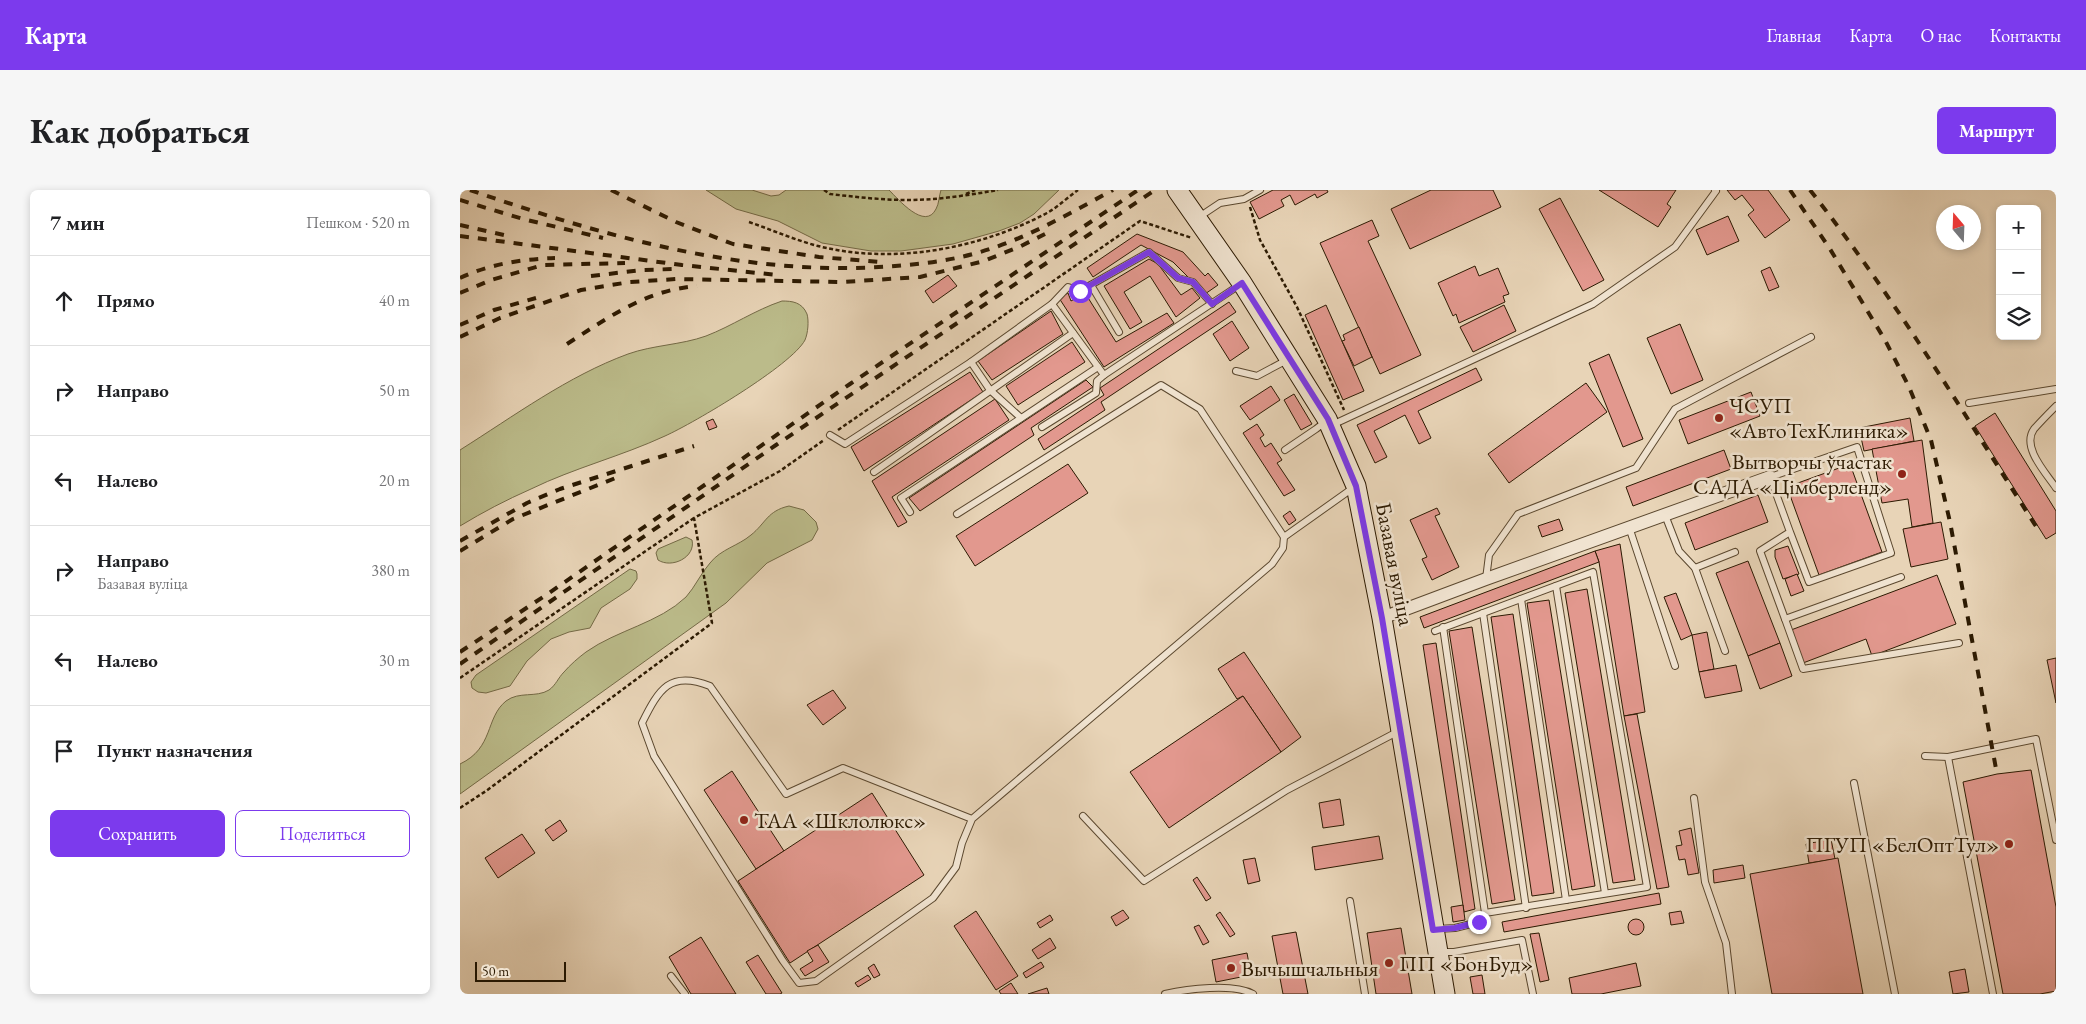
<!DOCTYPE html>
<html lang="ru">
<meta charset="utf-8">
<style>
:root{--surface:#fff;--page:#f6f6f6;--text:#202124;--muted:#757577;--line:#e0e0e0;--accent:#7c3aed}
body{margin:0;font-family:"EB Garamond",serif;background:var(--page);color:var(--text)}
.controls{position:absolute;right:15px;top:15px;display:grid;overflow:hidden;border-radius:8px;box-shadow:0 2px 8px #0003}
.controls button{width:45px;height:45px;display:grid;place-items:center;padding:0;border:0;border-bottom:1px solid var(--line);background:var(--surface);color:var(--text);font:25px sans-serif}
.compass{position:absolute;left:1476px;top:15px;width:45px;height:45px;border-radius:50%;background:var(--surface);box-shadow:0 2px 8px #0003;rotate:341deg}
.scale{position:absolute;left:15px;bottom:12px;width:91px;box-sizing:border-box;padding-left:5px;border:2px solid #2c1a02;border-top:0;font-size:14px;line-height:18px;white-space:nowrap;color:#2c1a02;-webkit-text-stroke:4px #f0e3d0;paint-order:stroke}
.stop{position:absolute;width:15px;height:15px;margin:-11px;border:4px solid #7c3aed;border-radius:50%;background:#fff}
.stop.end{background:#7c3aed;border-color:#fff;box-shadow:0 1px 5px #0008}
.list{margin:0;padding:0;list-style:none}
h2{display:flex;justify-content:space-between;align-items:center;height:65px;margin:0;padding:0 20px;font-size:21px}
h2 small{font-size:16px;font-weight:400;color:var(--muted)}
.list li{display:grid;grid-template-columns:32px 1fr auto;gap:15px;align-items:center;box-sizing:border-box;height:90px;padding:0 20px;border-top:1px solid var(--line)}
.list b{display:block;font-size:19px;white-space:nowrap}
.list p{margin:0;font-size:16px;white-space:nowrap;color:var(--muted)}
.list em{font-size:16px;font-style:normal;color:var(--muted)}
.actions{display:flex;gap:10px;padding:15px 20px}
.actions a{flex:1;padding:11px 0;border:1px solid var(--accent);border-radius:8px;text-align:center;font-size:18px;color:var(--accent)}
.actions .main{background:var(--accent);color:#fff}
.icon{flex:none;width:28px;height:28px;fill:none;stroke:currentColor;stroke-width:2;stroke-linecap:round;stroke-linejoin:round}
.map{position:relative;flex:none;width:1596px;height:804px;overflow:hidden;border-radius:8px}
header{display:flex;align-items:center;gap:30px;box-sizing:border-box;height:70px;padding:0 25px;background:var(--accent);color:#fff}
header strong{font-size:24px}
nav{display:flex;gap:28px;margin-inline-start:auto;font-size:18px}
.intro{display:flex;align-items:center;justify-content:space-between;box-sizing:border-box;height:120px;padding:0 30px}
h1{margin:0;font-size:35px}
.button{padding:12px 22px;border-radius:8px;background:var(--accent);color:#fff;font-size:18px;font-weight:700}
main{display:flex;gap:30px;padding:0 30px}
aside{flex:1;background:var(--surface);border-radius:8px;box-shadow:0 2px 8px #0003}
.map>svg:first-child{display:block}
.green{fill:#bbbb8a;stroke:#746a46}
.building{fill:#e2988e;stroke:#2c1a02}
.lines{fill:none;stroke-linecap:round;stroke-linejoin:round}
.lane-casing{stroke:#5b482f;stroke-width:8}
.street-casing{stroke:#5b482f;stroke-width:14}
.secondary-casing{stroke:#2c1a02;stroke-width:21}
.path{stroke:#2c1a02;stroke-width:2.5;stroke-dasharray:4 2.5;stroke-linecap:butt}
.lane{stroke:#f0e3d0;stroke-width:6}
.street{stroke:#f0e3d0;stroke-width:12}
.secondary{stroke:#f0e3d0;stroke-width:19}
.rail{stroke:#2c1a02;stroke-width:4;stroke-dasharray:9 9;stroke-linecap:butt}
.route{stroke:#7c3aed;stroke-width:6}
.poi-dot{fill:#8f2418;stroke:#f0e3d0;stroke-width:2}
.labels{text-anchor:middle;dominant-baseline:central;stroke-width:5;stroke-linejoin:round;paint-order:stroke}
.poi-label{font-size:22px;fill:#2c1a02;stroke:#f0e3d0;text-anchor:start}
.street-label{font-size:22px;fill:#2c1a02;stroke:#f0e3d0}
</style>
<header>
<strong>Карта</strong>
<nav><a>Главная</a><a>Карта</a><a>О нас</a><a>Контакты</a></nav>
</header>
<div class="intro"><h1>Как добраться</h1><a class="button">Маршрут</a></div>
<main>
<aside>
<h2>7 мин<small>Пешком · 520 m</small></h2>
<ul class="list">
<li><svg class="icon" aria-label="ahead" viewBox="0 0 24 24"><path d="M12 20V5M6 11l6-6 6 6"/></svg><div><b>Прямо</b></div><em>40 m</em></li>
<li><svg class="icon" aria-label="right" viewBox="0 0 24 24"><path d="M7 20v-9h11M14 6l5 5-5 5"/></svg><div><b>Направо</b></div><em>50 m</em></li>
<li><svg class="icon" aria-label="left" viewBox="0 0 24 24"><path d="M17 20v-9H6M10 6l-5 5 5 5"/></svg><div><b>Налево</b></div><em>20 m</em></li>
<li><svg class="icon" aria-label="right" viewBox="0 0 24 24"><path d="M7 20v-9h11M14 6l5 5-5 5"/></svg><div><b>Направо</b><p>Базавая вуліца</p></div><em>380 m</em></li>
<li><svg class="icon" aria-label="left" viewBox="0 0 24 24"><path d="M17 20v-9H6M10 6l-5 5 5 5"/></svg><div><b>Налево</b></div><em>30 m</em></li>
<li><svg class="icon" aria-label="arrive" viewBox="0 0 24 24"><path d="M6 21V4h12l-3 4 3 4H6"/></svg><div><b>Пункт назначения</b></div></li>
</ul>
<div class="actions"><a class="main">Сохранить</a><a>Поделиться</a></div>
</aside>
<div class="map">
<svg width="1596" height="804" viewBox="0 0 1596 804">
<rect width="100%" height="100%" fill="#e8d4b7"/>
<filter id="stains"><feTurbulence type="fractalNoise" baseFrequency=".004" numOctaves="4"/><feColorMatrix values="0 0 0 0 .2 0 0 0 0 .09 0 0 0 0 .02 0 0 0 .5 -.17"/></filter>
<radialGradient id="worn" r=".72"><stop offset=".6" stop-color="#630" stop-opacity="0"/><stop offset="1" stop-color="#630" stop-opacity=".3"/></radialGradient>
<g class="green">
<path d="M 246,0 L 292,0 L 311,6 L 319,5 L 326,0 L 429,0 C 438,9 465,41 476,19 C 479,14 479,6 481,0 L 599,0 L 574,24 L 560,33 L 539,41 L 493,54 L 441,61 L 411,61 L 362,53 L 318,31 L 276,19 Z"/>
<path d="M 322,111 C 332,111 342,112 347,124 C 349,131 348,143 345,150 C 332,175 234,233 205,246 C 162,266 114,278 71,299 C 46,310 23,322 0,336 L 0,260 C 54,226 108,186 168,164 C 193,155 221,155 246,146 C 272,136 295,120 322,111 Z"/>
<path d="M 329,316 L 344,320 L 356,332 L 358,339 L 352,350 L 307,373 L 266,413 L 0,604 L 0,574 C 34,558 25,528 46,511 C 59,501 76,508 89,500 C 96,495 98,488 104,482 C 110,475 118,468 126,462 C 157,440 199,433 226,407 C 235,397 241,383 250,373 C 261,359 278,356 291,345 C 306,333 307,321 329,316 Z"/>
<path d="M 226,347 L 232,350 C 236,367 212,379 198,370 L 196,363 L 198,359 Z"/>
<polygon points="170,379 176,381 177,384 177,389 170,399 141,418 130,438 109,442 91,449 67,471 50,496 26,503 18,502 12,498 11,492 16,485"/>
</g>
<g class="building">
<polygon points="813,0 867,0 868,2 857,8 855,4 835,15 830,5 821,10 824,16 799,29 790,12"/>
<polygon points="971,0 1033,0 1041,17 950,59 931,19"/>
<polygon points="1139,0 1216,0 1207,14 1211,17 1198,37"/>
<polygon points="1267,0 1308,0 1330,30 1305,48 1288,25 1294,20 1282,5 1275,10"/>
<polygon points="1100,8 1144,90 1123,101 1079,19"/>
<polygon points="1268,26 1279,51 1247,65 1236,40"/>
<polygon points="912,30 919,46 908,51 961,165 920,184 860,53"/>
<polygon points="677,44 723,62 745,86 748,83 758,95 745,104 713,72 681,55 633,87 627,78"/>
<polygon points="689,69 698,74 721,105 732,98 740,108 716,127 690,86 664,102 682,132 670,139 644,96"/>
<polygon points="1015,76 1019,86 1038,78 1049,104 1043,106 1045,112 999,133 996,124 993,126 978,93"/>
<polygon points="1310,77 1319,97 1309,101 1301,81"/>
<polygon points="488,85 497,96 473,113 465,101"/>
<polygon points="608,103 611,111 625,103 656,152 707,123 714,133 644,177 599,108"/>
<polygon points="769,112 776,122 641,212 645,220 584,260 578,249 644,205 640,198"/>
<polygon points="866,115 904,201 883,210 845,125"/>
<polygon points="1044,115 1056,141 1013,162 1000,137"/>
<polygon points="591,121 603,144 532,190 518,171"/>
<polygon points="772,131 789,158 770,171 753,144"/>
<polygon points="1220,134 1243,190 1211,204 1187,148"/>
<polygon points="899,137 912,167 894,176 882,151 885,150 883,145"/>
<polygon points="612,152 625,172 558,215 546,196"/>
<polygon points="1149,164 1183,249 1163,257 1129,173"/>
<polygon points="1016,178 1022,190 958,221 971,248 959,254 945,225 914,241 927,267 915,273 897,235"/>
<polygon points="510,182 523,202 404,281 391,257"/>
<polygon points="626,190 633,197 571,238 574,245 460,321 449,308"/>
<polygon points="1126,193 1147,222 1049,293 1028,264"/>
<polygon points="811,196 820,210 790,230 780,216"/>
<polygon points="1291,202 1300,226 1228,254 1219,230"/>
<polygon points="834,204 852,234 841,240 824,210"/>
<polygon points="535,209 549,230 432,307 447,332 438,337 412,291"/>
<polygon points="1535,223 1596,321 1596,343 1586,349 1515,236"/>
<polygon points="1450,228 1454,251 1404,261 1399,238"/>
<polygon points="253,229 257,237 249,240 246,232"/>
<polygon points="797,234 804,245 800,248 805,257 811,253 822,270 817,273 835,300 824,306 783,243"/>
<polygon points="1462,250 1473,333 1452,337 1448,309 1422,313 1412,259"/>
<polygon points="1264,260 1271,279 1173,316 1166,297"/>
<polygon points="608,274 628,303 515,376 496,346"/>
<polygon points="1390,274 1422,362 1359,385 1327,297"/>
<polygon points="1298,305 1308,332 1235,360 1225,333"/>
<polygon points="977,318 980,324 975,326 999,377 972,390 962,369 967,367 950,330"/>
<polygon points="830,321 836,330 829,335 823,326"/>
<polygon points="1099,329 1103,340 1082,347 1078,336"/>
<polygon points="1481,332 1488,369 1451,377 1443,339"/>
<polygon points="1160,354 1185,522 1164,526 1139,372 1135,361"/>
<polygon points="1328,356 1339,384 1323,389 1315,367 1315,360"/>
<polygon points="1135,361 1139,372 964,438 960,427"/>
<polygon points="1288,371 1320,453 1288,466 1256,383"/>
<polygon points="1337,384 1344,401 1331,406 1325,389"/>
<polygon points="1477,385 1496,434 1412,466 1406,449 1343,473 1331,440"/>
<polygon points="1127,399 1175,690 1153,693 1105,403"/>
<polygon points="1216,403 1232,445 1221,450 1204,407"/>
<polygon points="1089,410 1135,696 1112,700 1067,413"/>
<polygon points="1053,424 1094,703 1072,706 1031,427"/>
<polygon points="1012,437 1055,710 1032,714 989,441"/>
<polygon points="1247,442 1254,479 1239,482 1232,445"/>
<polygon points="976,453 1015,719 1004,722 963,455"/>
<polygon points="1320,453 1332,486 1300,499 1288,466"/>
<polygon points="784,462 841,547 821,562 783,506 777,509 758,479"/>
<polygon points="1596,468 1596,513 1587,470"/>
<polygon points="1276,475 1282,501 1245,508 1239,482"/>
<polygon points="373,500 386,518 363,535 347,515"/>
<polygon points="783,506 821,562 709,638 670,582"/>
<polygon points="1177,524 1209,697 1197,699 1164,526"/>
<polygon points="1571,580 1596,717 1596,801 1580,804 1543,804 1503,592 1537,584"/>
<polygon points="272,581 324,661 296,679 244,600"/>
<polygon points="412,603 464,685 330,773 278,691"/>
<polygon points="880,609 884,635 863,638 859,613"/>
<polygon points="100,630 107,641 93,651 85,640"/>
<polygon points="1231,638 1239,683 1228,685 1225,669 1219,670 1216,656 1222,655 1219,641"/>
<polygon points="62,644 75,663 38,688 25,668"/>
<polygon points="919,646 923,669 855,680 852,657"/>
<polygon points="1371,649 1375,669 1349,673 1346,654"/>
<polygon points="795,668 800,691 788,694 783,670"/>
<polygon points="1378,668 1403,804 1312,804 1290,684"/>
<polygon points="1283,675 1285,688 1254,693 1253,680"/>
<polygon points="737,687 751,708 746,711 733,690"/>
<polygon points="1199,703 1201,714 1044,742 1042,732"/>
<polygon points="1003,715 1005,730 993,732 991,717"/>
<polygon points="663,720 669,728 656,736 651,727"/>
<polygon points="516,721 558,786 536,800 494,736"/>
<polygon points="1221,721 1224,733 1211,735 1209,723"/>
<polygon points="760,722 775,744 770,747 756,725"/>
<polygon points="590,725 593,730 580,738 577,733"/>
<circle cx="1176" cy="737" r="8"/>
<polygon points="739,735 749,752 743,755 734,737"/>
<polygon points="941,738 952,804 916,804 907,743"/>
<polygon points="836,742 848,804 823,804 812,746"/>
<polygon points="1079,743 1089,790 1080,792 1070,744"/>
<polygon points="241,747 276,804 231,804 209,767"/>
<polygon points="590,748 596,758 578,769 572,760"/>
<polygon points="358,755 369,772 345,786 340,779 353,771 347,761"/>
<polygon points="787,763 791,785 756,792 752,770"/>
<polygon points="298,765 322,803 320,804 306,804 286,772"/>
<polygon points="581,772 584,777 566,788 563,783"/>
<polygon points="1176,773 1181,796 1141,804 1112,804 1109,788"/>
<polygon points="414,774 420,785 414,788 408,778"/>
<polygon points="1505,779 1509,802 1493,804 1489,782"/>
<polygon points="408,785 411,789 398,797 395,793"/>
<polygon points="1022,785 1025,804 1013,804 1010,787"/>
<polygon points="551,793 558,804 541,804 539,801"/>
<polygon points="587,798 589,804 568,804"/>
</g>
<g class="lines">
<defs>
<g id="lane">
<polyline points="739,27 760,13 784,9 800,0"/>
<polyline points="631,95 659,142"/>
<polyline points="592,114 608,97 620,101 689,62 718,88 733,92 752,114"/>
<polyline points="511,172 530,200 561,228"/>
<polyline points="776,181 797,186 827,170"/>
<polyline points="1509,213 1596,199"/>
<path d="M 1596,216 C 1589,223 1581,231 1574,239 C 1561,257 1586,283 1596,298"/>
<polyline points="872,235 1133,114 1215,57 1256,1 1255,0"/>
<polyline points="582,237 636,203 637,191 644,185"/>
<polyline points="370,245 385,254 511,172 592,114 644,185 781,94"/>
<polyline points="825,260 856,239 865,232"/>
<polyline points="414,282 613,143"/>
<polyline points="450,322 441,308 638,177"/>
<polyline points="497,324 701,195 740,219 824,347"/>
<polyline points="1205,325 1219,361 1235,378 1265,461"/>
<polyline points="1169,337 1215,476"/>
<polyline points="1330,342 1349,392 1431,363 1397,257 1310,287 1330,342 1300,361 1325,429 1441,387"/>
<polyline points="1235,378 1275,362"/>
<polyline points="1026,389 1029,365 1058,324 1176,278 1215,219 1351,147"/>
<polyline points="1096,396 1145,703"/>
<polyline points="1061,409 1106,710"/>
<polyline points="1023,423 1066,718"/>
<polyline points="1325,429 1343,479 1499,453"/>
<polyline points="983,437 1025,723"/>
<polyline points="975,441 1133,382 1187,697 1025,723 1019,732 995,738 977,739"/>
<polyline points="1465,566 1488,567 1576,549 1596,650"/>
<polyline points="1488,567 1533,804"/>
<polyline points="1394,593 1435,804"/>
<polyline points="1234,608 1245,692 1266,753 1272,804"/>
<polyline points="623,626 684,691 827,600 939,541"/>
<path d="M 512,629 L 383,578 L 326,604 L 250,496 C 210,480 199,499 182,533 L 194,566 L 323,771 L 339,793 L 356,791 L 473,708 L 496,677 L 502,653 L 512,629 L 812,374 L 823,358 L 824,347 L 893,298"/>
<polyline points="890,711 905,804"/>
<polyline points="980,762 994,762 1062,750 1073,804"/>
<polyline points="211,786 225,804"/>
<path d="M 705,804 C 727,799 773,793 793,804"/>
</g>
<polyline id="street" points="922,428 1026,389 1310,287"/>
<polyline id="secondary" points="717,0 782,93 867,229 896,296 922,428 985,804"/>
</defs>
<use href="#lane" class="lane-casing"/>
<use href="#street" class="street-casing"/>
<use href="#secondary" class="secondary-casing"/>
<g class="path">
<path d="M 364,0 L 370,4 C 396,7 422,10 448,10 C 478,10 509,5 538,0"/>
<polyline points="506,4 515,0"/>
<polyline points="790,17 800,50 837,117 884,220"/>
<path d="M 289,32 C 312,40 335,50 358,56 C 433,75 519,59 587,23 C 598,17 608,7 618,0"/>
<polyline points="378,240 680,31 732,48"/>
<polyline points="0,488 234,328"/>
<polyline points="0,618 26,601 252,433 234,328 320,281 364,250"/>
</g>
<use href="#lane" class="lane"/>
<use href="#street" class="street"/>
<use href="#secondary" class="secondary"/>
<g class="rail">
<path d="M 10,0 C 146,47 289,88 435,76 C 461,74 487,71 513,64 C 563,51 608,24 653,0"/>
<polyline points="151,0 216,32 273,54 359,67 419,72"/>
<polyline points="1330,0 1370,59 1425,150 1449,197 1471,250 1490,332 1537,584"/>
<path d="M 1350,0 C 1435,108 1505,226 1579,341"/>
<polyline points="0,10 63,29 143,48"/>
<polyline points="0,35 44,45"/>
<polyline points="0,46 222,75 317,85"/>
<polyline points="131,86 182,80 215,79"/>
<path d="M 0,88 C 30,74 62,69 95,68"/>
<polyline points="0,103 31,90 83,75 165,73"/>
<polyline points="0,135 34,120 76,108"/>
<polyline points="0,147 40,128 121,100 170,92 216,89 382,92 460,87 524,71 561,56 585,44"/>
<path d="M 107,154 C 149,127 186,100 237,96"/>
<polyline points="0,351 67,313 100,299 234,256"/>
<polyline points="0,361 53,329 158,287"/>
<polyline points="0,462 89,403 390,194 678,0"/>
<polyline points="0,474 316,255 695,0"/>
</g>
</g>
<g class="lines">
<polyline class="route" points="620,101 689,62 718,88 733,92 752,114 782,93 868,229 896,296 922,428 973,740 995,738 1019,732"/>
</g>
<g class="poi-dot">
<circle cx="1259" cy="228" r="5"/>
<circle cx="1442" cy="284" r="5"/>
<circle cx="284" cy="630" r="5"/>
<circle cx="1549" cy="654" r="5"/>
<circle cx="929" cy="773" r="5"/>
<circle cx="771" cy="778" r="5"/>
</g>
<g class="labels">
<g class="poi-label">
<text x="1269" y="215">ЧСУП<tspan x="1269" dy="25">«АвтоТехКлиника»</tspan></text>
<text x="1432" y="271" text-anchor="end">Вытворчы ўчастак<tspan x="1432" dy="25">САДА «Цімберленд»</tspan></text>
<text x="294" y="630">ТАА «Шклолюкс»</text>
<text x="1539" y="654" text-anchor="end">ПГУП «БелОптТул»</text>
<text x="939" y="773">ПП «БонБуд»</text>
<text x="781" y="778">Вычышчальныя</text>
</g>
<g class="street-label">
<text transform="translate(935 374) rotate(79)">Базавая вуліца</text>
</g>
</g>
<rect width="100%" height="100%" filter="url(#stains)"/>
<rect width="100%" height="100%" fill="url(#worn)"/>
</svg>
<div class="controls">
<button>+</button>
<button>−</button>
<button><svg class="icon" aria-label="layers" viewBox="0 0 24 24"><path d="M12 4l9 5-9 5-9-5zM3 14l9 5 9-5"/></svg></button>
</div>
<svg class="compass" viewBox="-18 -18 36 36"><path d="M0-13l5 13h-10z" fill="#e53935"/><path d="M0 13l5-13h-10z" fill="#757577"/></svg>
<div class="scale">50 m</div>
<div class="stop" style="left:620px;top:101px"></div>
<div class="stop end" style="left:1019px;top:732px"></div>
</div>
</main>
